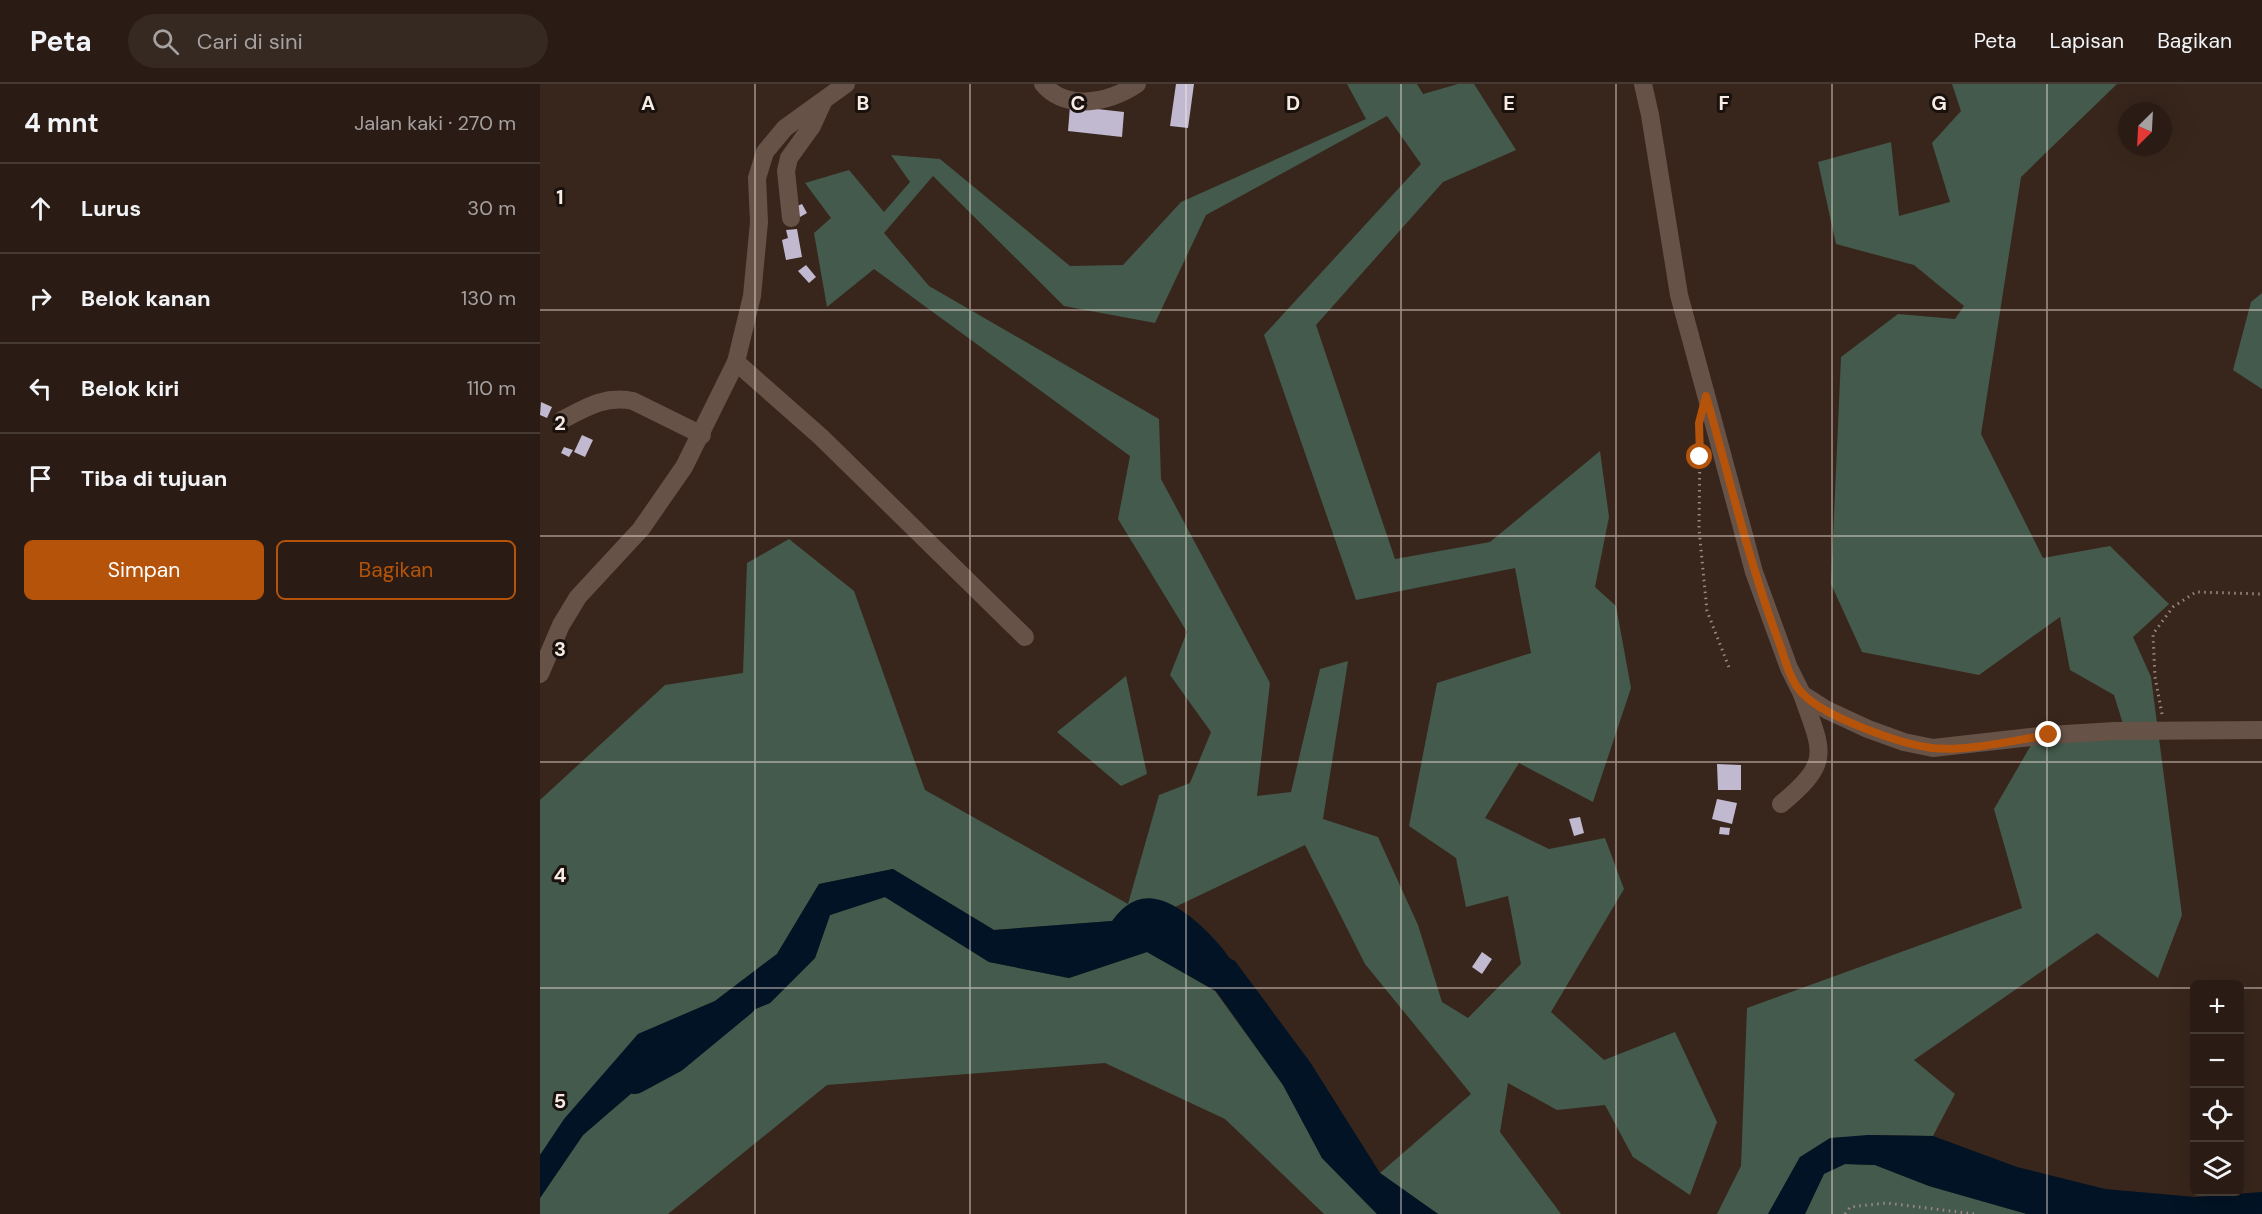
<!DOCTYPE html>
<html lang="id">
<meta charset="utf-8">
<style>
:root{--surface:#2a1c15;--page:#362922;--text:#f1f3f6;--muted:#a5a1a0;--line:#463a34;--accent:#b45309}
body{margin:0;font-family:"DM Sans",sans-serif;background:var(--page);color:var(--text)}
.controls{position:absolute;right:18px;bottom:18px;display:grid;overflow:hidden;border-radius:9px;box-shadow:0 6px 24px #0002}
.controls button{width:54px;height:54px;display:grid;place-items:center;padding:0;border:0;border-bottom:2px solid var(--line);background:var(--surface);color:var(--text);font:30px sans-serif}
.compass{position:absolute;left:1578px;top:18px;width:54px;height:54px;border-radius:50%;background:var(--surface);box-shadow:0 6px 24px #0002;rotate:204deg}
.stop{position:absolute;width:18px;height:18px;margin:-14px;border:4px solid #b45309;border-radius:50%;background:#fff}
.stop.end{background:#b45309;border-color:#fff;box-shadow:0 2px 6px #0008}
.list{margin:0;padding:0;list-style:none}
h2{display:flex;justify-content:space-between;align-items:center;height:78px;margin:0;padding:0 24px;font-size:26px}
h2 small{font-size:20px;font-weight:400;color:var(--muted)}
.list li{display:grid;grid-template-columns:39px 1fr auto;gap:18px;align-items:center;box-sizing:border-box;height:90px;padding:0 24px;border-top:2px solid var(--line)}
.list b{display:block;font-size:22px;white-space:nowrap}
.list em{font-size:20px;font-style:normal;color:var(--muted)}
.actions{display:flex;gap:12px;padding:18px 24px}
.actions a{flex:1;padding:14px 0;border:2px solid var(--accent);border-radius:9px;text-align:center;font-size:21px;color:var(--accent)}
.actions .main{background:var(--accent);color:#fff}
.icon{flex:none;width:33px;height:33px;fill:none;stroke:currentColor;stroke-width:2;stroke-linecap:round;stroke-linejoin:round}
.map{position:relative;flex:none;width:1722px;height:1130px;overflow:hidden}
header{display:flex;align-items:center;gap:36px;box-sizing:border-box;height:84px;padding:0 30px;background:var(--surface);border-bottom:2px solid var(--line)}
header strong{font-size:28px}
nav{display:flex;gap:33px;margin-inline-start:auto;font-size:21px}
.search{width:420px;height:54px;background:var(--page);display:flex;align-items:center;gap:15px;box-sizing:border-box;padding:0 21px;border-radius:33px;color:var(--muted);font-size:22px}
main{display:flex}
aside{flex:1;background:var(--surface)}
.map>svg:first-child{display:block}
.green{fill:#445a4c;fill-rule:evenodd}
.water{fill:#021325}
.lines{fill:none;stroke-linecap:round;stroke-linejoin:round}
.river{stroke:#021325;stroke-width:28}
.building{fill:#c0b9d0}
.path{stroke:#9a8b82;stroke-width:3;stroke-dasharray:1.5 4.5;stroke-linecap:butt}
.minor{stroke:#675247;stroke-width:18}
.route{stroke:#b45309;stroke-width:8}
.grid{fill:none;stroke:#f8ebe4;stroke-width:1.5;stroke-opacity:0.55}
.grid-label{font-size:20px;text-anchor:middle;font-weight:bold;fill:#f8ebe4;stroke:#19110d;stroke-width:6;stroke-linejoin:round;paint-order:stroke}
</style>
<header>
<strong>Peta</strong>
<div class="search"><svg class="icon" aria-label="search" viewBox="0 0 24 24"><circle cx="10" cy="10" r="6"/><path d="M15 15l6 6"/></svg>Cari di sini</div>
<nav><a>Peta</a><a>Lapisan</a><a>Bagikan</a></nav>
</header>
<main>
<aside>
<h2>4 mnt<small>Jalan kaki · 270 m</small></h2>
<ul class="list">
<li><svg class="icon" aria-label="ahead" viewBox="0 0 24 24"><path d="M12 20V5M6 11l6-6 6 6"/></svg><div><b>Lurus</b></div><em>30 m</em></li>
<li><svg class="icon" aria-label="right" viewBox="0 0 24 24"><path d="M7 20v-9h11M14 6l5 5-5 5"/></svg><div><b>Belok kanan</b></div><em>130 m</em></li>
<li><svg class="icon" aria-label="left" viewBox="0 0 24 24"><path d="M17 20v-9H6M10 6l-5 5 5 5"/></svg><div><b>Belok kiri</b></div><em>110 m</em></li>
<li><svg class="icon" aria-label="arrive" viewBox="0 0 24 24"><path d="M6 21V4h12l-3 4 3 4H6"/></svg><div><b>Tiba di tujuan</b></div></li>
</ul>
<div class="actions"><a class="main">Simpan</a><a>Bagikan</a></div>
</aside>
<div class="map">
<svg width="1722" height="1130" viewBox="0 0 1722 1130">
<rect width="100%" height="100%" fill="#38261c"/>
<g class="green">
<path d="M 807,0 L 877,0 L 883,10 L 918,0 L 934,0 L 976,66 L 903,98 L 776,241 L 855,475 L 950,458 L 1060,367 L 1069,433 L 1055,503 L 1076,522 L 1091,604 L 1053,718 L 979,679 L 945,734 L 1009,765 L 1065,754 L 1084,805 L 1011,928 L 1064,976 L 1135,948 L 1177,1038 L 1150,1111 L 1093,1073 L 1065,1021 L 1017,1026 L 968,999 L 960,1048 L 1021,1130 L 898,1130 L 840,1089 L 931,1010 L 825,880 L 765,761 L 612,834 L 454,846 L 353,785 L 279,800 L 237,870 L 175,917 L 98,950 L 0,1071 L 0,716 L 125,601 L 203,589 L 207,479 L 249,455 L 314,507 L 385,706 L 588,820 L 619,711 L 650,699 L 671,648 L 630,591 L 647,548 L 578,435 L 590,372 L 334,185 L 287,223 L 274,149 L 291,134 L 265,99 L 309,86 L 344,128 L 370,98 L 351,71 L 400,75 L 530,182 L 583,181 L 641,118 L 826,35 ZM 847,32 L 881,80 L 724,251 L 816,516 L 975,484 L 991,569 L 897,599 L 869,742 L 916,774 L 926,823 L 968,812 L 981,880 L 928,934 L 902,918 L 878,841 L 838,753 L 783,735 L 808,577 L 780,585 L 751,708 L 717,712 L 730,599 L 621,395 L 619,335 L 389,202 L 344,149 L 393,92 L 524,222 L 615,239 L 666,131 Z"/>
<polygon points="1412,0 1577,0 1481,93 1441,350 1503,474 1570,462 1629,520 1593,553 1611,593 1642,831 1618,894 1557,849 1374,976 1415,1010 1393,1052 1328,1051 1260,1073 1228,1130 1177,1130 1201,1082 1207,924 1482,824 1454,725 1501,644 1583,640 1574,611 1530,586 1520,533 1439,591 1322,568 1291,500 1301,273 1358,230 1415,235 1424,222 1374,181 1296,160 1278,78 1351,58 1359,132 1410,118 1392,59 1421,27"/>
<polygon points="1722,209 1722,305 1693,286 1711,218"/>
<polygon points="586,592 607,690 581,702 517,648"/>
<polygon points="345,813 449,878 529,894 607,868 675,907 743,1001 782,1074 837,1130 784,1130 685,1035 565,979 287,1001 128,1130 0,1130 0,1114 43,1051 166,945 230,919 275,874 290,831"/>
<polygon points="1305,1080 1335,1081 1389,1102 1487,1130 1265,1130 1284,1089"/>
</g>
<g class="water">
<polygon points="353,785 454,846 612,834 695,877 770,978 840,1089 898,1130 837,1130 782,1074 743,1001 676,907 607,868 529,894 449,878 345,813 290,831 275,874 230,919 166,945 43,1051 0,1114 0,1071 24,1035 98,950 175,917 237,870 279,800"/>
<polygon points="1328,1051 1393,1052 1477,1083 1565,1105 1655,1113 1722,1108 1722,1130 1487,1130 1389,1102 1335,1081 1305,1080 1284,1090 1265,1130 1228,1130 1260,1073 1290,1054"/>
</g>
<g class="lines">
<g class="river">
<path d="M 569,865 C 579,855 583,841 595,833 C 620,813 665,864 679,883"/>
<polyline points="95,996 134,975 203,918"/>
</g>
</g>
<g class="building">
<polygon points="636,0 654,0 648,44 630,42"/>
<polygon points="530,22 584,28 582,53 528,47"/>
<polygon points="262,120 267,129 260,133 255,123"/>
<polygon points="257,145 262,173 246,176 242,156 248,154 246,146"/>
<polygon points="266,181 276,193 269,199 258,187"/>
<polygon points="1,318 12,323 7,334 0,331"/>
<polygon points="42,351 53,356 45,373 34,368"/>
<polygon points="24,363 33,366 29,373 21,369"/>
<polygon points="1177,680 1201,681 1201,706 1178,706"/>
<polygon points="1177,715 1197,719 1192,740 1172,735"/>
<polygon points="1040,733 1044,749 1034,752 1029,735"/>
<polygon points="1180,743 1190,744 1189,751 1179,750"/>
<polygon points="942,868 952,875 942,890 932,883"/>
</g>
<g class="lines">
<g class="path">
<polyline points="1160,358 1159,445 1167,527 1190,586"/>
<polyline points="1622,630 1615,593 1613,550 1633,523 1656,508 1722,510"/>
<polyline points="1305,1130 1310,1123 1346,1119 1435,1130"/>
</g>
<g class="minor">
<path d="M 503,0 C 527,28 570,18 597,0"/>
<polyline points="1103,0 1110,31 1139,211 1214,488 1249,584 1262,610 1287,626 1328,645 1364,658 1393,664 1509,651 1575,647 1722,646"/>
<polyline points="251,134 246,87 249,74 272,42 283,18"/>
<polyline points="196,278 281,353 485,553"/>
<path d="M 22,336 C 45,324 65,311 93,317 L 162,351"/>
<polyline points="0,590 21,541 38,513 101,445 144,383 196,278 212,212 219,138 217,94 225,68 245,44 306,0"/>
<path d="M 1241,720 C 1293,677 1282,668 1262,610"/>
</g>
</g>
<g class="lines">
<path class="route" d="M 1160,373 L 1159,339 L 1166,312 C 1190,395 1209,480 1240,561 C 1245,576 1251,599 1263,610 C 1285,633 1360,660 1392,664 C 1427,668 1474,656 1509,651"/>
</g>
<path class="grid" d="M 215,0 L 215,1130M 430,0 L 430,1130M 646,0 L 646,1130M 861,0 L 861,1130M 1076,0 L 1076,1130M 1292,0 L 1292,1130M 1507,0 L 1507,1130M 0,226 L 1722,226M 0,452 L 1722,452M 0,678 L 1722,678M 0,904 L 1654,904M 1700,904 L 1722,904"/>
<g class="grid-label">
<text x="108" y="26">A</text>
<text x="323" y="26">B</text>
<text x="538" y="26">C</text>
<text x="753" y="26">D</text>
<text x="969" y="26">E</text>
<text x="1184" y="26">F</text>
<text x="1399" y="26">G</text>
<text x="20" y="120">1</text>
<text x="20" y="346">2</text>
<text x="20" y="572">3</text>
<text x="20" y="798">4</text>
<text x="20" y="1024">5</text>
</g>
</svg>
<div class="controls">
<button>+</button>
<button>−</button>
<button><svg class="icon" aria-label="locate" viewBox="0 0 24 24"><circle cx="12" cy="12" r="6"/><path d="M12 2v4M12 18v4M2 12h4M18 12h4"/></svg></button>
<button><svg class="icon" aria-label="layers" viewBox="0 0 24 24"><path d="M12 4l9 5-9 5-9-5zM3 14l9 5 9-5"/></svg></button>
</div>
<svg class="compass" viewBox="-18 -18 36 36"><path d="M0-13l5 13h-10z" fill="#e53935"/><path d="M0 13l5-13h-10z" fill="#a5a1a0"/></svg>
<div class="stop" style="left:1160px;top:373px"></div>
<div class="stop end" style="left:1509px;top:651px"></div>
</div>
</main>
